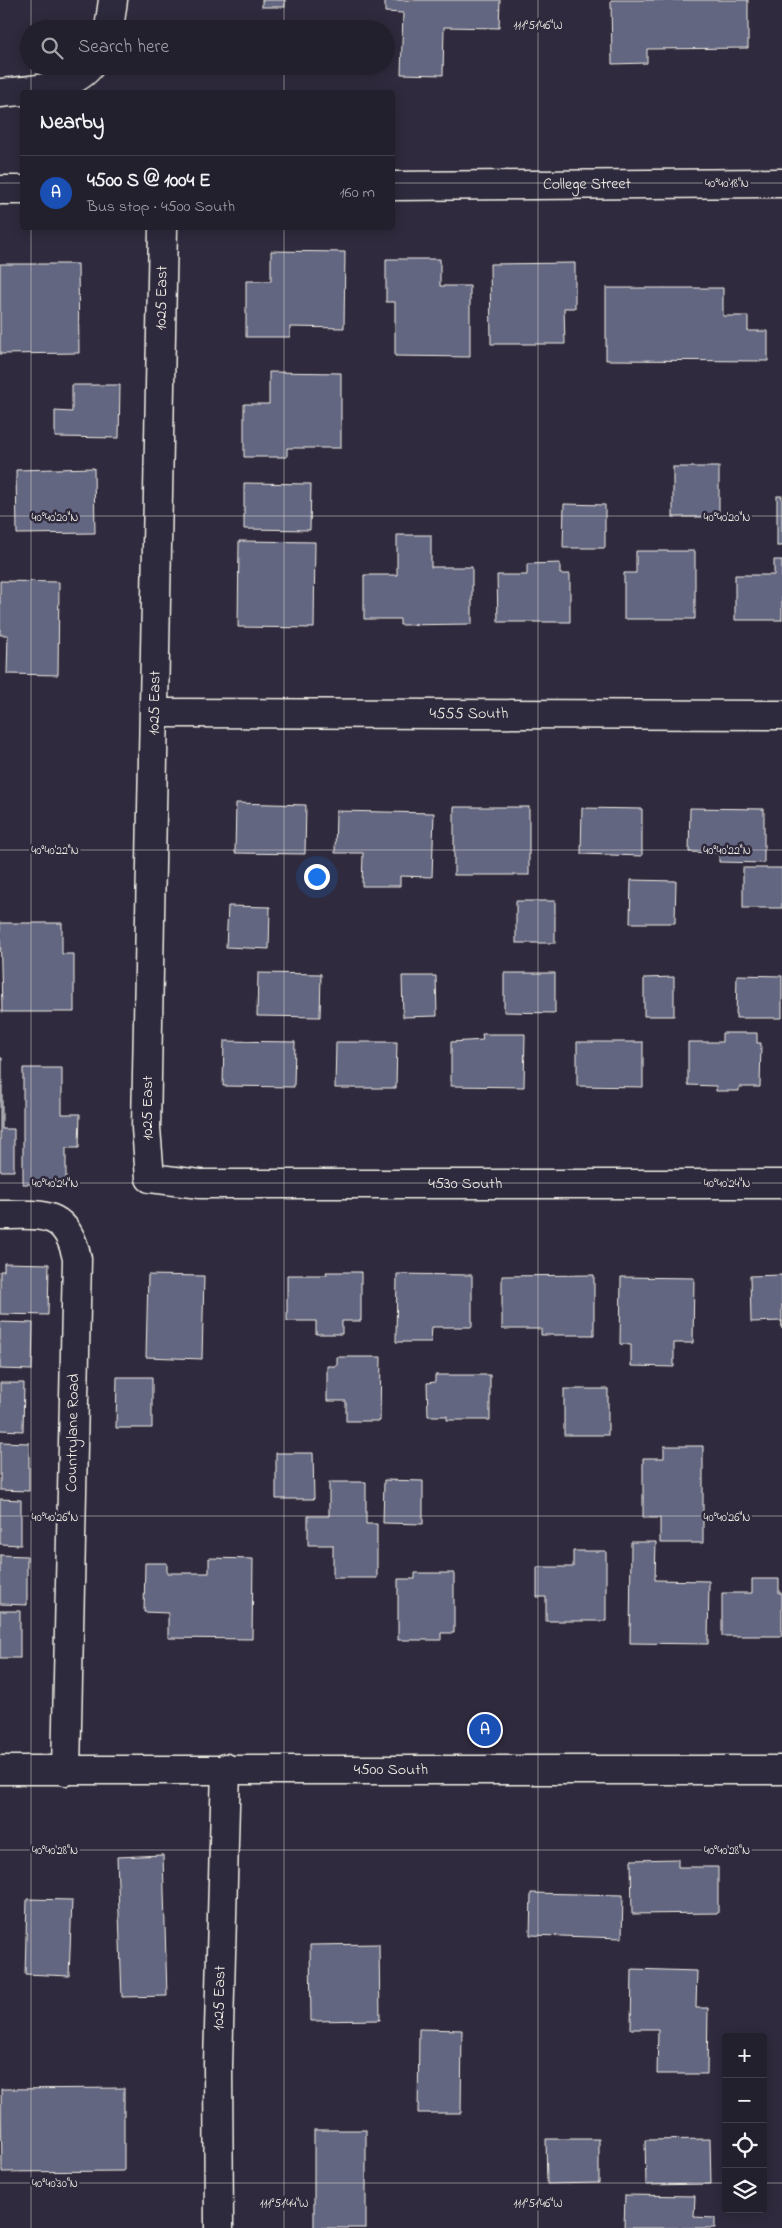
<!DOCTYPE html>
<meta charset="utf-8">
<style>
:root{--surface:#23202e;--page:#2b2836;--text:#f1f3f6;--muted:#a3a3aa;--line:#403e4a;--accent:#ea580c}
body{margin:0;font-family:"Indie Flower",sans-serif;background:var(--page);color:var(--text)}
.controls{position:absolute;right:15px;bottom:15px;display:grid;overflow:hidden;border-radius:5px;box-shadow:0 2px 12px #0003}
.controls button{width:45px;height:45px;display:grid;place-items:center;padding:0;border:0;border-bottom:1px solid var(--line);background:var(--surface);color:var(--text);font:25px sans-serif}
.you{position:absolute;left:316px;top:876px;width:18px;height:18px;margin:-12px;border:4px solid #fff;border-radius:50%;background:#1a73e8;box-shadow:0 0 0 8px #1a73e833}
.badge{display:grid;place-items:center;width:32px;height:32px;border-radius:50%;background:var(--accent);color:#fff;font-size:16px;font-weight:700}
.pin{position:absolute;translate:-50% -50%;border:2px solid #fff;box-shadow:0 1px 5px #0006}
.list{margin:0;padding:0;list-style:none}
h2{display:flex;justify-content:space-between;align-items:center;height:65px;margin:0;padding:0 20px;font-size:21px}
h2 small{font-size:16px;font-weight:400;color:var(--muted)}
.list li{display:grid;grid-template-columns:32px 1fr auto;gap:15px;align-items:center;box-sizing:border-box;height:75px;padding:0 20px;border-top:1px solid var(--line)}
.list b{display:block;font-size:19px;white-space:nowrap}
.list p{margin:0;font-size:16px;white-space:nowrap;color:var(--muted)}
.list em{font-size:16px;font-style:normal;color:var(--muted)}
.icon{flex:none;width:28px;height:28px;fill:none;stroke:currentColor;stroke-width:2;stroke-linecap:round;stroke-linejoin:round}
.map{position:relative;flex:none;width:782px;height:2228px;overflow:hidden}
.search{position:absolute;background:var(--surface);box-shadow:0 2px 12px #0003;left:20px;top:20px;width:375px;height:55px;display:flex;align-items:center;gap:12px;box-sizing:border-box;padding:0 18px;border-radius:28px;color:var(--muted);font-size:19px}
.panel{position:absolute;background:var(--surface);box-shadow:0 2px 12px #0003;left:20px;top:90px;width:375px;height:140px;border-radius:5px}
.map>svg:first-child{display:block}
.building{fill:#636680;stroke:#f4f1e8}
.lines{fill:none;stroke-linecap:round;stroke-linejoin:round}
.street-casing{stroke:#f4f1e8;stroke-width:31}
.secondary-casing{stroke:#f4f1e8;stroke-width:31}
.street{stroke:#2f2a3d;stroke-width:28}
.secondary{stroke:#2f2a3d;stroke-width:28}
.ticks{fill:none;stroke:#f4f1e8;stroke-width:1;stroke-opacity:0.45}
.labels{text-anchor:middle;dominant-baseline:central;stroke-width:5;stroke-linejoin:round;paint-order:stroke}
.street-label{font-size:16px;fill:#f4f1e8;stroke:#2f2a3d}
.ticks-label{font-size:12px;text-anchor:middle;fill:#f4f1e8;stroke:#2f2a3d;stroke-width:5;stroke-linejoin:round;paint-order:stroke}
</style>
<div class="map">
<svg width="782" height="2228" viewBox="0 0 782 2228">
<rect width="100%" height="100%" fill="#2f2a3d"/>
<filter id="ink" filterUnits="userSpaceOnUse"><feTurbulence type="fractalNoise" baseFrequency=".02" numOctaves="2"/><feDisplacementMap in="SourceGraphic" scale="10" xChannelSelector="R" yChannelSelector="G"/><feConvolveMatrix kernelMatrix="1 2 1 2 8 2 1 2 1" color-interpolation-filters="sRGB"/></filter>
<g filter="url(#ink)">
<g class="building">
<rect x="262" y="0" width="23" height="7"/>
<polygon points="385,0 500,0 499,28 444,27 443,75 401,74 403,13 385,12"/>
<polygon points="611,0 748,0 748,48 647,49 647,63 612,64"/>
<polygon points="271,251 345,252 344,328 290,327 290,337 246,337 246,281 271,281"/>
<polygon points="386,259 440,259 440,286 470,286 470,357 395,356 395,302 386,302"/>
<polygon points="575,263 575,308 564,308 565,344 491,344 490,264"/>
<polygon points="0,264 78,264 79,353 0,354"/>
<polygon points="606,288 723,288 723,316 748,316 748,331 768,331 768,361 606,360"/>
<polygon points="269,372 341,373 341,448 287,448 287,457 244,457 244,404 269,404"/>
<polygon points="72,385 120,385 119,438 55,437 55,411 72,412"/>
<rect x="673" y="467" width="46" height="50"/>
<polygon points="94,468 95,533 17,534 16,470"/>
<polygon points="244,483 311,484 310,530 244,529"/>
<rect x="777" y="496" width="5" height="50"/>
<polygon points="564,504 605,505 605,548 563,548"/>
<polygon points="397,535 431,535 431,567 472,567 472,624 400,625 400,619 364,619 364,575 397,575"/>
<polygon points="239,541 315,542 314,628 238,627"/>
<polygon points="636,551 695,551 695,619 624,619 624,573 636,573"/>
<polygon points="774,560 782,560 782,620 735,620 735,575 774,575"/>
<polygon points="560,563 560,574 570,574 570,622 498,622 497,575 527,575 527,564"/>
<polygon points="0,581 59,582 58,675 7,674 8,635 0,635"/>
<polygon points="236,803 306,805 305,854 235,853"/>
<rect x="454" y="807" width="75" height="68"/>
<polygon points="582,808 642,809 642,856 581,854"/>
<polygon points="690,808 764,809 764,863 719,862 719,853 689,852"/>
<polygon points="336,811 434,813 432,877 400,876 400,886 362,886 363,853 335,853"/>
<rect x="743" y="868" width="39" height="40"/>
<polygon points="631,880 676,881 675,923 630,923"/>
<rect x="516" y="901" width="39" height="42"/>
<polygon points="228,906 270,907 269,949 226,947"/>
<polygon points="0,923 62,923 62,954 74,954 74,1012 2,1012"/>
<polygon points="258,973 321,974 320,1017 257,1016"/>
<polygon points="504,973 555,973 555,1013 504,1012"/>
<polygon points="737,975 782,976 782,1018 736,1018"/>
<polygon points="402,976 436,976 437,1016 403,1017"/>
<polygon points="674,977 674,1016 644,1016 644,978"/>
<polygon points="722,1033 757,1033 757,1043 761,1043 760,1087 739,1087 739,1091 716,1091 716,1086 688,1085 688,1042 722,1042"/>
<polygon points="482,1034 525,1034 524,1087 451,1086 451,1042 483,1040"/>
<polygon points="224,1041 295,1042 294,1087 223,1086"/>
<polygon points="336,1042 397,1042 396,1088 335,1088"/>
<polygon points="577,1042 643,1042 643,1087 577,1086"/>
<polygon points="0,1058 2,1058 2,1129 14,1129 14,1171 0,1171"/>
<polygon points="23,1068 62,1068 62,1114 80,1114 79,1148 66,1148 66,1184 23,1184"/>
<polygon points="4,1263 49,1264 48,1315 0,1314 0,1271 4,1271"/>
<polygon points="326,1272 361,1272 361,1321 342,1321 342,1334 316,1334 316,1321 287,1321 287,1275 327,1275"/>
<polygon points="397,1274 472,1275 472,1327 432,1327 431,1342 396,1342"/>
<polygon points="148,1275 204,1276 202,1359 146,1357"/>
<polygon points="594,1275 594,1335 541,1335 541,1329 502,1329 502,1276"/>
<polygon points="782,1275 782,1329 782,1321 751,1322 750,1276"/>
<polygon points="621,1277 694,1278 693,1343 674,1343 674,1367 631,1366 631,1345 620,1344"/>
<polygon points="0,1322 33,1323 32,1370 0,1369"/>
<polygon points="337,1357 381,1357 380,1421 346,1421 346,1401 327,1401 327,1366 337,1366"/>
<polygon points="435,1375 490,1375 490,1420 447,1420 447,1416 428,1416 427,1383 435,1382"/>
<polygon points="117,1377 152,1377 152,1428 116,1428"/>
<polygon points="0,1383 24,1383 23,1431 0,1430"/>
<rect x="564" y="1389" width="44" height="46"/>
<polygon points="0,1442 29,1443 29,1491 0,1490"/>
<polygon points="664,1446 703,1446 703,1543 660,1543 660,1518 643,1518 643,1458 664,1458"/>
<polygon points="276,1453 313,1453 314,1499 276,1499"/>
<polygon points="384,1480 423,1481 423,1524 383,1523"/>
<polygon points="329,1482 366,1482 366,1524 377,1524 377,1578 333,1578 333,1545 308,1545 308,1516 329,1516"/>
<polygon points="0,1499 21,1500 21,1545 0,1544"/>
<polygon points="631,1542 656,1542 655,1580 709,1581 708,1644 630,1643"/>
<polygon points="573,1551 606,1551 606,1621 546,1621 546,1597 537,1597 537,1567 573,1567"/>
<polygon points="0,1555 27,1556 27,1605 0,1604"/>
<polygon points="209,1558 253,1559 252,1639 168,1638 168,1613 144,1612 145,1563 167,1563 167,1573 209,1573"/>
<polygon points="415,1573 454,1573 454,1633 441,1633 441,1640 398,1640 398,1579 415,1579"/>
<polygon points="752,1579 779,1579 779,1593 782,1593 782,1636 722,1636 722,1593 752,1593"/>
<rect x="0" y="1611" width="20" height="47"/>
<polygon points="163,1855 167,1996 122,1997 117,1857"/>
<polygon points="678,1859 678,1867 718,1867 718,1913 632,1914 631,1860"/>
<polygon points="531,1893 623,1895 622,1938 530,1935"/>
<polygon points="27,1899 72,1900 69,1976 25,1974"/>
<polygon points="379,1944 380,2020 311,2021 310,1945"/>
<polygon points="632,1969 697,1971 696,2008 708,2008 707,2074 657,2074 658,2029 631,2029"/>
<polygon points="419,2029 462,2030 461,2113 418,2113"/>
<polygon points="124,2088 124,2171 2,2172 1,2089"/>
<rect x="314" y="2130" width="52" height="98"/>
<polygon points="546,2139 599,2139 599,2183 547,2184"/>
<polygon points="710,2139 711,2184 646,2185 645,2140"/>
<polygon points="625,2195 695,2196 694,2217 715,2218 715,2228 624,2228"/>
</g>
<g class="lines">
<defs>
<g id="street">
<polyline points="109,29 113,0"/>
<path d="M 0,93 C 29,90 71,90 90,66"/>
<path id="s1" d="M 392,186 L 782,183"/>
<polyline points="0,190 22,190"/>
<path id="s2" d="M 163,228 L 146,1128 L 150,1178 L 200,1184 L 782,1184"/>
<path id="s3" d="M 155,713 L 782,715"/>
<path d="M 0,1215 C 42,1215 67,1209 77,1259 L 66,1771"/>
<path id="s4" d="M 219,2228 L 218,2065 L 226,1768"/>
</g>
<g id="secondary">
<path id="s5" d="M 0,1770 L 782,1770"/>
</g>
</defs>
<use href="#street" class="street-casing"/>
<use href="#secondary" class="secondary-casing"/>
<use href="#street" class="street"/>
<use href="#secondary" class="secondary"/>
</g>
</g>
<path class="ticks" d="M 31,0 L 31,29M 284,0 L 284,29M 538,0 L 538,2228M 31,66 L 31,92M 284,66 L 284,92M 0,183 L 22,183M 392,183 L 782,183M 31,228 L 31,2228M 284,228 L 284,2228M 0,516 L 782,516M 0,850 L 782,850M 0,1183 L 782,1183M 0,1516 L 782,1516M 0,1850 L 782,1850M 0,2183 L 726,2183M 763,2183 L 782,2183"/>
<g class="labels">
<g class="street-label">
<text stroke="none"><textPath href="#s1" startOffset="195">College Street</textPath></text>
<text transform="translate(162 298) rotate(-89)">1025 East</text>
<text transform="translate(155 703) rotate(-89)">1025 East</text>
<text stroke="none"><textPath href="#s3" startOffset="314">4555 South</textPath></text>
<text transform="translate(148 1108) rotate(-90)">1025 East</text>
<text stroke="none"><textPath href="#s2" startOffset="1266">4530 South</textPath></text>
<text transform="translate(73 1433) rotate(-89)">Countrylane Road</text>
<text stroke="none"><textPath href="#s5" startOffset="391">4500 South</textPath></text>
<text stroke="none"><textPath href="#s4" startOffset="230">1025 East</textPath></text>
</g>
</g>
<g class="ticks-label">
<text x="538" y="29">111°51'46"W</text>
<text x="727" y="187">40°40'18"N</text>
<text x="727" y="521">40°40'20"N</text>
<text x="55" y="521">40°40'20"N</text>
<text x="727" y="854">40°40'22"N</text>
<text x="55" y="854">40°40'22"N</text>
<text x="55" y="1187">40°40'24"N</text>
<text x="727" y="1187">40°40'24"N</text>
<text x="55" y="1521">40°40'26"N</text>
<text x="727" y="1521">40°40'26"N</text>
<text x="55" y="1854">40°40'28"N</text>
<text x="727" y="1854">40°40'28"N</text>
<text x="55" y="2187">40°40'30"N</text>
<text x="284" y="2207">111°51'44"W</text>
<text x="538" y="2207">111°51'46"W</text>
</g>
</svg>
<div class="controls">
<button>+</button>
<button>−</button>
<button><svg class="icon" aria-label="locate" viewBox="0 0 24 24"><circle cx="12" cy="12" r="6"/><path d="M12 2v4M12 18v4M2 12h4M18 12h4"/></svg></button>
<button><svg class="icon" aria-label="layers" viewBox="0 0 24 24"><path d="M12 4l9 5-9 5-9-5zM3 14l9 5 9-5"/></svg></button>
</div>
<div class="you"></div>
<div class="pin badge" style="left:485px;top:1730px;background:#1a4fb4">A</div>
<div class="search"><svg class="icon" aria-label="search" viewBox="0 0 24 24"><circle cx="10" cy="10" r="6"/><path d="M15 15l6 6"/></svg>Search here</div>
<section class="panel">
<h2>Nearby<small></small></h2>
<ul class="list">
<li><span class="badge" style="background:#1a4fb4">A</span><div><b>4500 S @ 1004 E</b><p>Bus stop · 4500 South</p></div><em>160 m</em></li>
</ul>
</section>
</div>
